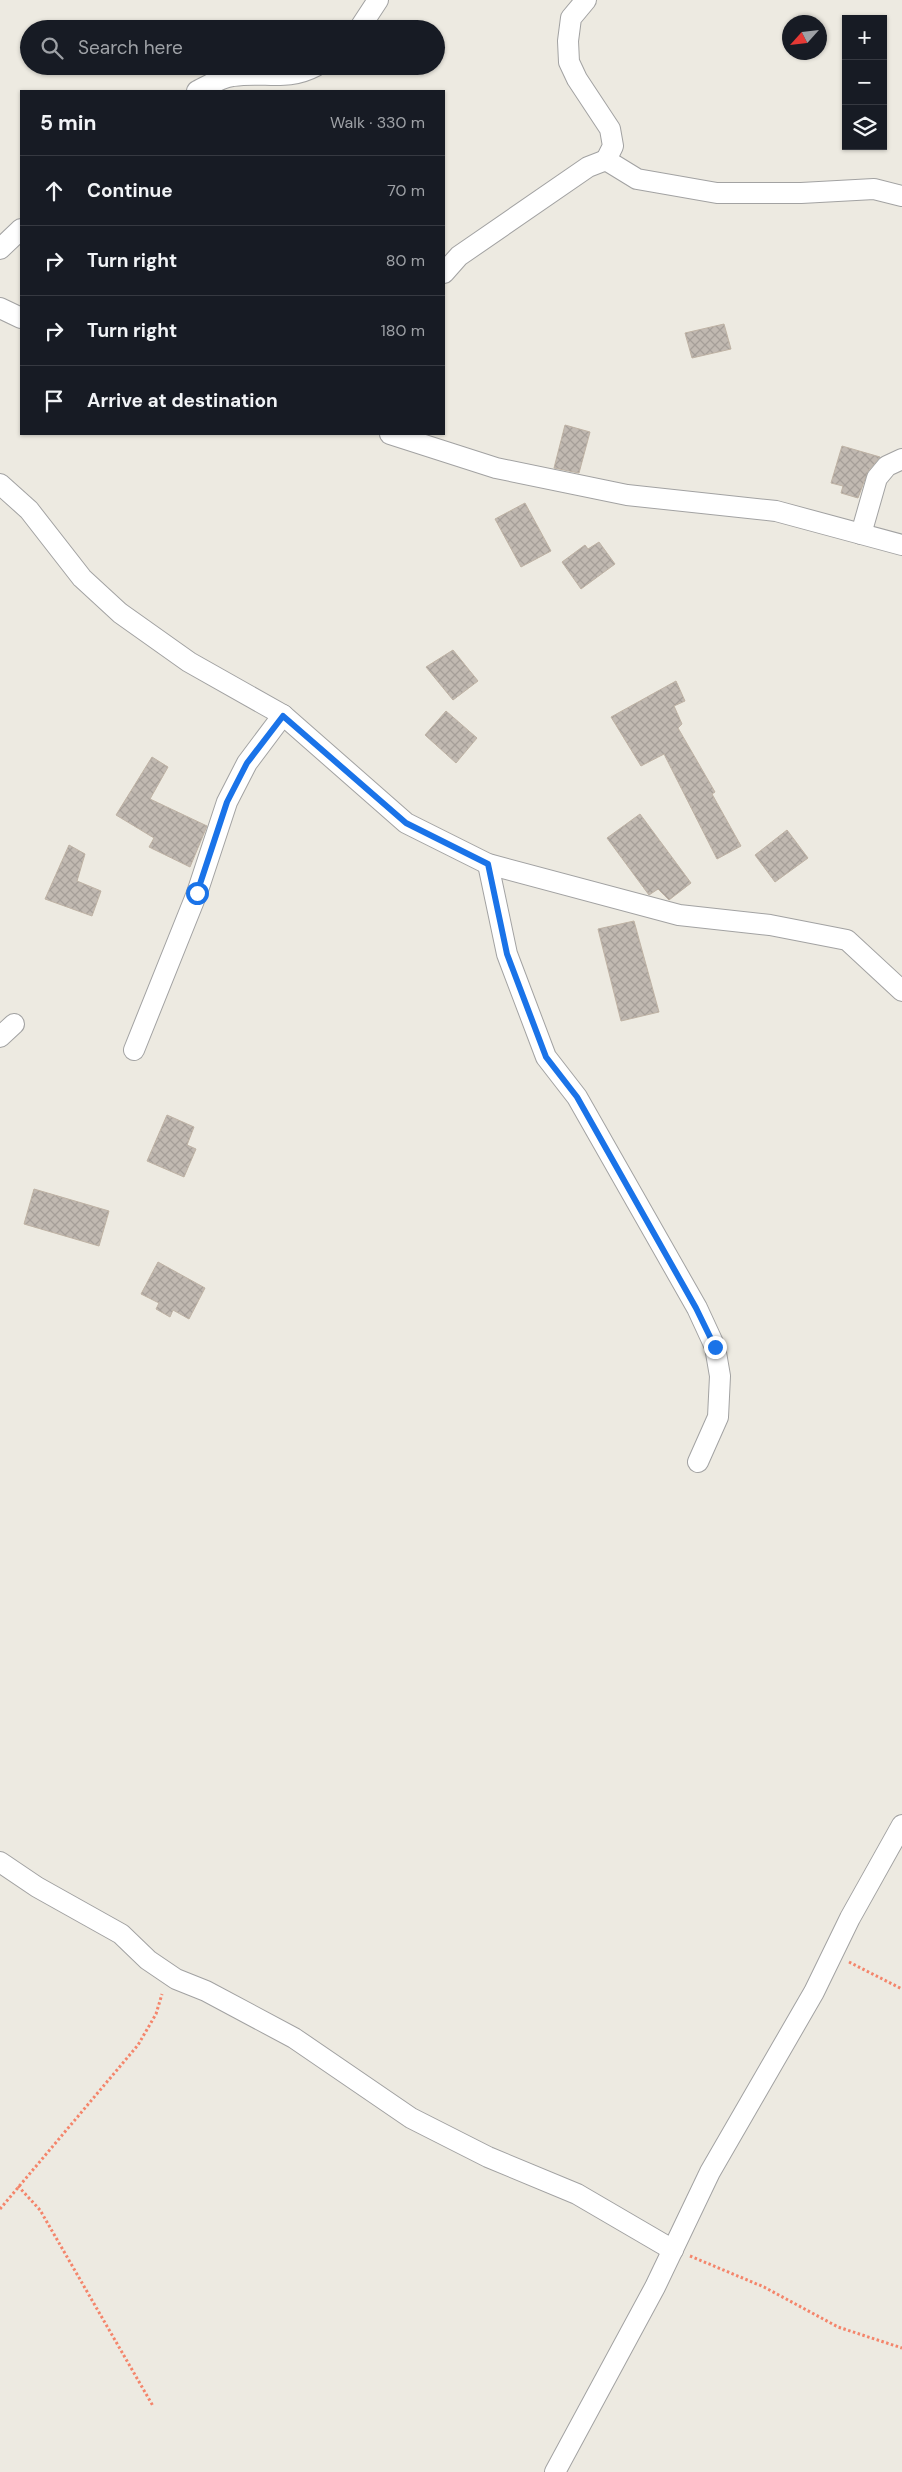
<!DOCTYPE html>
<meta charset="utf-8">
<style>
:root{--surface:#171b24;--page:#242831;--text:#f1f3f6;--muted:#9ea1a6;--line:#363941}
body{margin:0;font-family:"DM Sans",sans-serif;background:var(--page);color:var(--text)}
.controls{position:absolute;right:15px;top:15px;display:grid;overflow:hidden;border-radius:0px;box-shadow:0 1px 4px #0004}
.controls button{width:45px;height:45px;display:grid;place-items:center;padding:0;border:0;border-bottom:1px solid var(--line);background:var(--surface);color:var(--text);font:25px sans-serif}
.compass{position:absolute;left:782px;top:15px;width:45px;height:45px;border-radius:50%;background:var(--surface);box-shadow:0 1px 4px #0004;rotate:243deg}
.stop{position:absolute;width:15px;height:15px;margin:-11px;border:4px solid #1a73e8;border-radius:50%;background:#fff}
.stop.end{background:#1a73e8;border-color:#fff;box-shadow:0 1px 5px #0008}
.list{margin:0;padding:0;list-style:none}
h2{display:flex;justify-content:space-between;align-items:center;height:65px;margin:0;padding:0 20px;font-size:21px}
h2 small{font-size:16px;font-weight:400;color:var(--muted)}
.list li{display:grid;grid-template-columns:32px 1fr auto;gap:15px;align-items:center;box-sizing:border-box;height:70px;padding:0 20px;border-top:1px solid var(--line)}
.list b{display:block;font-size:19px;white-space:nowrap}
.list em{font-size:16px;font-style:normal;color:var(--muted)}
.icon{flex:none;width:28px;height:28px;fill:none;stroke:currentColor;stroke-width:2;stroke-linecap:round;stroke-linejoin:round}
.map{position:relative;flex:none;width:902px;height:2472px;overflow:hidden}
.search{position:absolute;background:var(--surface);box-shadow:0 1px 4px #0004;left:20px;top:20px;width:425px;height:55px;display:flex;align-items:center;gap:12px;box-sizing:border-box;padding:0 18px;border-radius:28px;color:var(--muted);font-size:19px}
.panel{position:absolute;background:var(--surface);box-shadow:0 1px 4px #0004;left:20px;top:90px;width:425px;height:345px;border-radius:0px}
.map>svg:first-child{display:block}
.building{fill:url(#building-cross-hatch);stroke:#beb2a4}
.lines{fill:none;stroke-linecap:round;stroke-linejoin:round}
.minor-casing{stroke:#a2a2a2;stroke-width:22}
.path{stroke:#f4856b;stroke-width:3;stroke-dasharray:2.5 2.5;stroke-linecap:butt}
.minor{stroke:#fff;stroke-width:20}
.route{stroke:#1a73e8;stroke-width:6}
</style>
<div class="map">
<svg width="902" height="2472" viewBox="0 0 902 2472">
<defs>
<pattern id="building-cross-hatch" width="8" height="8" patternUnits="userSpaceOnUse" patternTransform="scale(1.25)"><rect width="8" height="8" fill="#c1b9b1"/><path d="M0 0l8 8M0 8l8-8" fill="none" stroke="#a59e98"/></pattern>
</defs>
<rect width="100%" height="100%" fill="#edeae1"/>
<g class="building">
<polygon points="724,324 731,349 692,358 685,333"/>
<polygon points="565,425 590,432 579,473 554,468"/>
<polygon points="842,446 880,457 868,471 858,498 841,493 843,486 831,483"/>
<polygon points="525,503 551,551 521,567 495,519"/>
<polygon points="599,542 615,564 581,589 562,562 585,545 588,549"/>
<polygon points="453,650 478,681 453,700 426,667"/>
<polygon points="676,681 685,701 674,706 682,724 678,728 715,792 712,794 741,846 717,859 664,754 641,766 611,717"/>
<polygon points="446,711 477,738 456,763 425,735"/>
<polygon points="152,757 168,767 150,799 207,826 190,867 149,847 154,838 116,815"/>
<polygon points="640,814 691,883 669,900 658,889 649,895 607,838"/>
<polygon points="787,830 808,858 775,882 755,855"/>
<polygon points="69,845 85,854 77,881 101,891 92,916 45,899"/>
<polygon points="634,921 659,1012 621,1021 598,929"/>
<polygon points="167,1115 194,1127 187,1145 196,1149 184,1177 147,1161"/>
<polygon points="34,1189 109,1211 99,1246 24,1224"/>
<polygon points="158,1262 205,1288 189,1319 173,1310 170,1317 156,1309 159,1303 141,1294"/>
</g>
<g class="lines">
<defs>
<g id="minor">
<polyline points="586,0 571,18 568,41 569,62 577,79 610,129 613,146 606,160"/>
<polyline points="359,29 378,0"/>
<path d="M 197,91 C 208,86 221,77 233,76 C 265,71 286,82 316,66"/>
<polyline points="0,249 21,229"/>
<polyline points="444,273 459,256 588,167 606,160 637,179 717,193 801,193 874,189 902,196"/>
<polyline points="0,308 21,318"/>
<polyline points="390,434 496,468 627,495 776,511 902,545"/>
<polyline points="0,484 29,510 82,578 120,613 189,662 283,715 406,823 488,864 679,915 770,925 847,940 902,991"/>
<polyline points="861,534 877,478 887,466 902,459"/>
<polyline points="488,864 507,954 546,1057 577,1097 697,1308 715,1347 720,1376 718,1417 698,1462"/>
<polyline points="0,1037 14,1024"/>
<polyline points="134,1050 197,893 227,802 247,763 283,715"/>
<polyline points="0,1862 37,1887 121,1934 148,1960 176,1979 206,1991 294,2038 411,2118 488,2157 577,2194 673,2250"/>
<polyline points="555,2472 655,2287 710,2172 814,1992 850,1918 902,1825"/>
</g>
</defs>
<use href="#minor" class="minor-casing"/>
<g class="path">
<polyline points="849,1962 902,1989"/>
<polyline points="18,2186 40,2210 153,2406"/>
<polyline points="0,2209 138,2045 156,2014 162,1994"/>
<polyline points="690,2256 764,2287 838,2327 902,2348"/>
</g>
<use href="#minor" class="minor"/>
</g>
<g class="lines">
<polyline class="route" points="197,893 227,802 247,763 283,716 406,823 488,864 507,954 546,1057 577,1097 696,1308 715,1347"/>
</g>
</svg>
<div class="controls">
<button>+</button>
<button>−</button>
<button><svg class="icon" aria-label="layers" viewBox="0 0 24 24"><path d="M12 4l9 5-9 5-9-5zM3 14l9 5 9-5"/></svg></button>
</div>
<svg class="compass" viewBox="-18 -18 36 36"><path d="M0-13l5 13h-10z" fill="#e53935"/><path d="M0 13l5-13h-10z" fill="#9ea1a6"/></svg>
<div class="stop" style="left:197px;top:893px"></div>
<div class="stop end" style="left:715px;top:1347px"></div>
<div class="search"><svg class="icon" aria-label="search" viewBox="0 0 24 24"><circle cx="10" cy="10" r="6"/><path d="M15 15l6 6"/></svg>Search here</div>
<section class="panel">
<h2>5 min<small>Walk · 330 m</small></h2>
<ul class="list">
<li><svg class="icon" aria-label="ahead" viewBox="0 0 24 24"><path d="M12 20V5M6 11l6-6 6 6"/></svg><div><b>Continue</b></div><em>70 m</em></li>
<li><svg class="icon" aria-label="right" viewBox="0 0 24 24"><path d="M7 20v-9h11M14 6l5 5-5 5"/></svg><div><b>Turn right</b></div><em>80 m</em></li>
<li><svg class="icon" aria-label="right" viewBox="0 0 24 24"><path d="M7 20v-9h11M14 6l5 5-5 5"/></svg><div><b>Turn right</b></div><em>180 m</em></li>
<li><svg class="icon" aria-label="arrive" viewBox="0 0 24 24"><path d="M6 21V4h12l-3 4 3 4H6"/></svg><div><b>Arrive at destination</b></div></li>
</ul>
</section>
</div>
